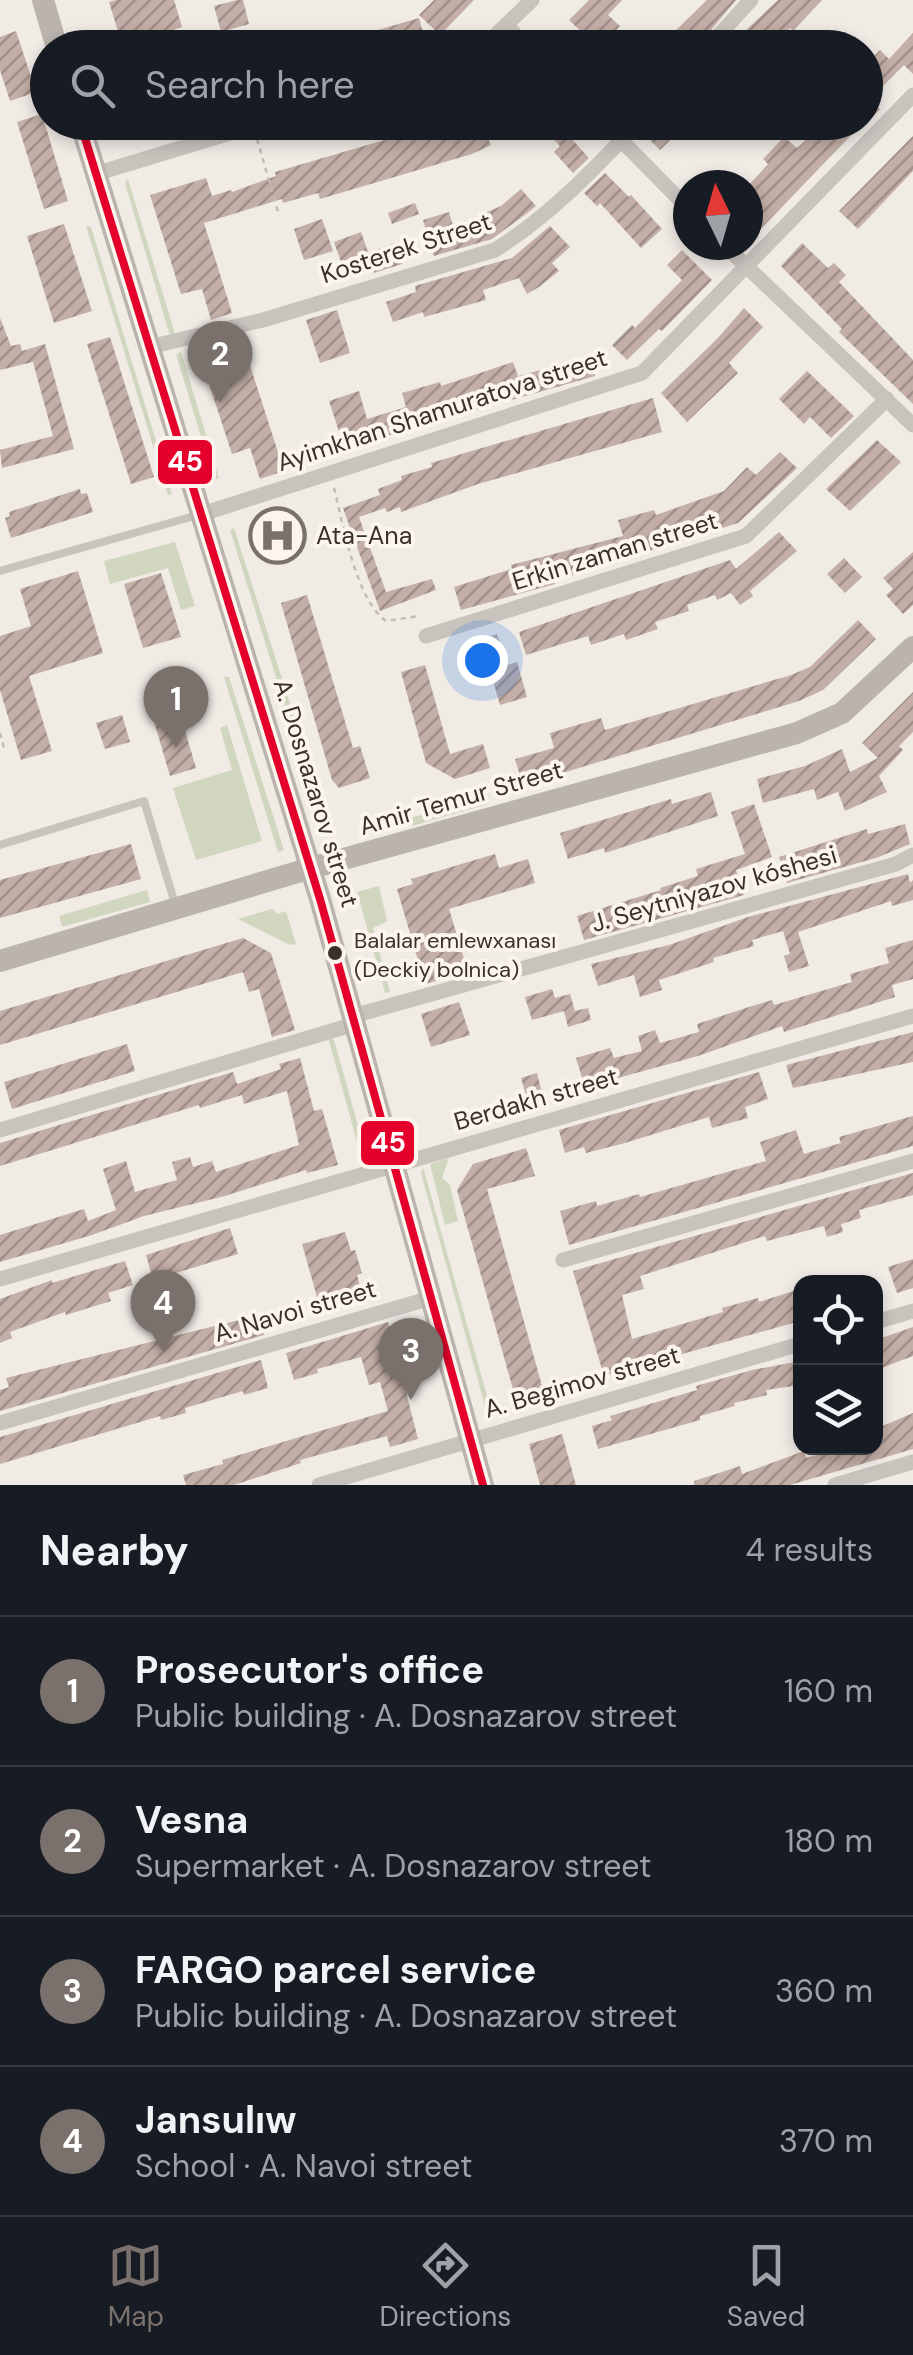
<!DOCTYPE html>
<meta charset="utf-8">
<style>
:root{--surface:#171b24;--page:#242831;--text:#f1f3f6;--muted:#9ea1a6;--line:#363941;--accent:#7a716c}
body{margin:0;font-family:"DM Sans",sans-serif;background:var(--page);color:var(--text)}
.controls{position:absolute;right:30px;bottom:30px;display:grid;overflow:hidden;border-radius:20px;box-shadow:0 5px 15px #0003}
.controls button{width:90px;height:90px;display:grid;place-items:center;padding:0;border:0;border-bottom:2px solid var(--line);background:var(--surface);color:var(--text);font:50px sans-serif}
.compass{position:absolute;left:673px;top:170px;width:90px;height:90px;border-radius:50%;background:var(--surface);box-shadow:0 5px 15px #0003;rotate:355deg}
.you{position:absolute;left:482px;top:660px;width:35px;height:35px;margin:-25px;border:8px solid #fff;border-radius:50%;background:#1a73e8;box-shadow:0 0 0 15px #1a73e833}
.badge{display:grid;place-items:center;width:65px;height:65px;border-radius:50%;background:var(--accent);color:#fff;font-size:32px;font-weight:700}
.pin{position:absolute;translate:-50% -82px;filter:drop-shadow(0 2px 5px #0008)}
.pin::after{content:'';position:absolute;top:52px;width:35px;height:30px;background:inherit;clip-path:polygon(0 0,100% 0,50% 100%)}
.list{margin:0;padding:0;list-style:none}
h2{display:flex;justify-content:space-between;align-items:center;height:130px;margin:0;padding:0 40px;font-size:42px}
h2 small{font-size:32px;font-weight:400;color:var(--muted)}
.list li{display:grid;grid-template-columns:65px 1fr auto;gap:30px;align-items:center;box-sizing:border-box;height:150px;padding:0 40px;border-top:2px solid var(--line)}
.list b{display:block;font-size:38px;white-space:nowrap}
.list p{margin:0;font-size:32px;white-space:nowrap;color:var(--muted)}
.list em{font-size:32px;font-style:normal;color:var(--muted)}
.icon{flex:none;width:55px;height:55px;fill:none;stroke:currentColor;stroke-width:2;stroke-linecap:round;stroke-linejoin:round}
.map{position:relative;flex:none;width:913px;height:1485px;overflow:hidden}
.search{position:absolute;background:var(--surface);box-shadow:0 5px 15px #0003;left:30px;right:30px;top:30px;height:110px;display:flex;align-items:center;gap:25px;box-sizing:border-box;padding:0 35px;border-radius:55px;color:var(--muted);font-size:38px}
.sheet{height:730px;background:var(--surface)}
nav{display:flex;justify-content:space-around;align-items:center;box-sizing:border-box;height:140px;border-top:2px solid var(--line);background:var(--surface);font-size:28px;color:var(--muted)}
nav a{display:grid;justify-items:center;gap:5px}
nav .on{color:var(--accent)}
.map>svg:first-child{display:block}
.grass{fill:#d1d6bf}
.building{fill:url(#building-hatch)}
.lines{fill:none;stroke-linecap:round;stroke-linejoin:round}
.path{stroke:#c2bbb6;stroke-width:2.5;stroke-dasharray:5 5;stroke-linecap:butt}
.lane{stroke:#c9c3be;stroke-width:8}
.street{stroke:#c9c3be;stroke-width:15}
.secondary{stroke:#bab3ae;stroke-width:22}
.bus-1-casing{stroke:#fbf5ee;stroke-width:15}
.bus-1{stroke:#e4002b;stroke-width:8}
.bus-dot{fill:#3b302b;stroke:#fbf5ee;stroke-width:4}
.labels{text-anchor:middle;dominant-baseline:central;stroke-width:8;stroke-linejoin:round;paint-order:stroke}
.bus-label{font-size:22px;fill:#3b302b;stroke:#fbf5ee;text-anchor:start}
.street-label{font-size:25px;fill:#3b302b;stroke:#fbf5ee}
.poi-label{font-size:25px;fill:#3b302b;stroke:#fbf5ee;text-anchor:start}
.line-badge{stroke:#fbf5ee;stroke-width:4}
.badge-label{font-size:28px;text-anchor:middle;font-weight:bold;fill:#fff}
</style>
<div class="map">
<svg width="913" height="1485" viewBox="0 0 913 1485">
<defs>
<pattern id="building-hatch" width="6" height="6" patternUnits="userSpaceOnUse" patternTransform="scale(2.5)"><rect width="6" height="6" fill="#c3afa7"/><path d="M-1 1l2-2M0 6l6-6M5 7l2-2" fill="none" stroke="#a08f88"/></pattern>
</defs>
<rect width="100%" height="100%" fill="#f0ebe5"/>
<g class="grass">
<polygon points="128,179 175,334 170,336 125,183"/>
<polygon points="86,226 91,227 172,494 168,495"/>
<polygon points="181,352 219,478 214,480 176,354"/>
<polygon points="234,528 331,832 325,834 230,530"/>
<polygon points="175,542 195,606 181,610 168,568 110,584 104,561"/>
<polygon points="224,677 229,677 284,850 278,852"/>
<polygon points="227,725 262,841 196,860 173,788 232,770 220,728"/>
<polygon points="489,796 488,804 412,826 410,818"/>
<polygon points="379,886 387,921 373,928 390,992 385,993 357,892"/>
<polygon points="147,890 150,902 62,927 59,916"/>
<polygon points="272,909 278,914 286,911 296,944 290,945 238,919"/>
<polygon points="328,1037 334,1040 369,1165 364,1167"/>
<polygon points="449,1158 442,1178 450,1185 458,1221 445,1225 430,1164"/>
<polygon points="423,1167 494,1421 488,1417 421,1173"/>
</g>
<g class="building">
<polygon points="116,0 174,0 182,27 170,31 174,48 123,48 109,2"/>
<polygon points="237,0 243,0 249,24 221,32 214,6"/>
<polygon points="434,0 474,0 440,35 419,15"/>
<polygon points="589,0 622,0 608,15 620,26 599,48 569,20"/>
<polygon points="707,0 736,0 696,48 658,48"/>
<polygon points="778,0 822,0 793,31 790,28 772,48 762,48 745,31"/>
<polygon points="419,18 426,44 413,48 330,48 330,44"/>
<polygon points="16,31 36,92 10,101 0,70 0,37"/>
<polygon points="913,33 913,74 904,65 870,99 880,109 866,124 866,64 880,50 889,59"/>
<polygon points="42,114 68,201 44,209 17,122"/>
<polygon points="446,122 502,122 488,139 491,145 472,154 320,199 318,193 283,203 282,199 204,223 232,313 211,320 202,289 181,294 150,195 206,178 212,196 231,190 232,192 276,176 275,172"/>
<polygon points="538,122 567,122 574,130 568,135 589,158 573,173 554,152 560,146"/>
<polygon points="689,122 660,150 643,133 649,122"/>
<polygon points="810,122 864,122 748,242 748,186 768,164 763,159 784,137 797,148 817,130"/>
<polygon points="913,136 913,171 858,229 839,211"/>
<polygon points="605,173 629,197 631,195 662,229 641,248 600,203 597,206 584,193"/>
<polygon points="521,189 536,206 526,214 492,239 434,256 423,220 449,212 454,229 484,218 483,214 501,206"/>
<polygon points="415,203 419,214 392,224 388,213"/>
<polygon points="322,219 333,251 304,260 294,229"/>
<polygon points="64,224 92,311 54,323 27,236"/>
<polygon points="550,226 570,247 552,263 559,271 539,287 527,294 519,278 483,290 486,300 424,317 423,312 393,322 386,302 416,292 415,286 512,258"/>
<polygon points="361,232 368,252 341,262 334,242"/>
<polygon points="395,243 402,264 374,273 367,253"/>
<polygon points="802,243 828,268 834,263 846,275 839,282 913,360 913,404 839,332 842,329 781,266"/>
<polygon points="682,250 712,280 662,331 659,329 627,360 612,345 632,325 635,328 682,280 667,265"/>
<polygon points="744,308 763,327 729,363 738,373 687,422 661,393 717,339"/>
<polygon points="337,310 350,353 320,363 306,320"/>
<polygon points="0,318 11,346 20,344 22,351 45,344 74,449 2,468 0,450 53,436 33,362 0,370"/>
<polygon points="110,337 154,477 131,484 87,344"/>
<polygon points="241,337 284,471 260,479 250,448 232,454 209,384 232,377 218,345"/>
<polygon points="590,357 595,376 379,438 377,433 343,444 329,401 359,391 367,419 406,407 402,393 440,382 441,386 513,362 518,376"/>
<polygon points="807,371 854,416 831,438 810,417 804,424 779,399"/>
<polygon points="653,398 662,432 478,484 401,512 400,507 387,512 385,508 359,517 386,592 432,579 436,590 380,611 343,508 380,495 378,489 402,480 401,476 432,467 431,463"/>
<polygon points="877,440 901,462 850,511 826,489"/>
<polygon points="780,452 797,468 738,523 554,581 555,584 461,610 454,587 512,569 511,565 623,536 618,520 654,510 656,515 724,491 747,467 756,475"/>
<polygon points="80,489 81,494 87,493 93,512 11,538 5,518 10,516 9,512"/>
<polygon points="288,518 298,553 270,562 259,526"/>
<polygon points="779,532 797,551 750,591 753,596 740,605 731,593 717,600 715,595 687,605 689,611 655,622 658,629 626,640 624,634 591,645 588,636 526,655 519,632 730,560 736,569"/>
<polygon points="913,552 913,605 903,614 886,595 893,589 883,578"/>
<polygon points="844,558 862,577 845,593 827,574"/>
<polygon points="78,571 103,653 29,676 52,751 21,760 0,690 0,636 31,626 20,589"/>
<polygon points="161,573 181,637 143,648 124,584"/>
<polygon points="307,595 353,748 360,746 370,778 339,788 332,780 281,603"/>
<polygon points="858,620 876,639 823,690 799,701 523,785 515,759 554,748 550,733 601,718 605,730 791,675 810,667"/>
<polygon points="497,634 507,665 517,662 527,697 500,705 481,639"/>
<polygon points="425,665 450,754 483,744 490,768 455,779 426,763 401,672"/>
<polygon points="172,687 196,768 170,776 146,694"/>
<polygon points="913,692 913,732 899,746 903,750 879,776 887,792 845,811 838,792 817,800 814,789 763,803 757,779 805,766 842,749 850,772 878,758 862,743"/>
<polygon points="122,715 130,742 105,749 96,723"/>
<polygon points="711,792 718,816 605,853 604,848 568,859 560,833 671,799 672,804"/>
<polygon points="754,804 772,857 736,870 744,895 584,940 577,916 661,890 660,888 698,876 696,869 745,854 731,812"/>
<polygon points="905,824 910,844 876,858 787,883 779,857 867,829 868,834"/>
<polygon points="131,844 141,879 0,918 0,880"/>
<polygon points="495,854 499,868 528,859 535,883 449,909 468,972 425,984 397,889 413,884 411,879"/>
<polygon points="908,874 910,883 913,880 913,900 892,906 891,901 798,932 809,966 789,972 784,956 790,954 783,931 752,940 754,946 713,958 714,962 659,980 662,990 640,997 634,975 598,986 591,964 669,945 748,917"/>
<polygon points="243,938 271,953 295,1030 272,1037 259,989 249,992 243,972 0,1045 0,1011"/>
<polygon points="913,940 913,979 892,985 895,997 784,1032 782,1026 698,1056 585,1087 576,1058 610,1048 614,1058 642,1051 638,1036 655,1030 660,1043 699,1032 697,1024 749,1007 772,1000 774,1005 852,982 850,974 889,963 885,948"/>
<polygon points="552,989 555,998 570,994 575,1011 588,1008 591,1020 568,1027 564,1011 532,1020 525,997"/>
<polygon points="459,1002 470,1035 431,1047 421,1014"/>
<polygon points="913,1032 913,1062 793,1088 786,1065"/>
<polygon points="127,1044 135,1071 12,1109 4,1082"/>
<polygon points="300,1058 314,1111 322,1109 338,1165 307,1173 306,1170 225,1196 144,1216 92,1235 0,1262 0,1235 84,1209 88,1221 116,1210 103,1169 126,1161 135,1192 177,1180 172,1162 190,1157 193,1167 212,1161 216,1172 299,1145 287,1091 244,1104 242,1095 200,1108 199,1105 0,1166 0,1143 233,1072 237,1084 281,1069 279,1064"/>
<polygon points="759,1072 768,1099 745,1107 748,1118 712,1128 709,1117 625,1143 586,1153 584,1147 565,1153 559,1130"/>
<polygon points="537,1073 544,1101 529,1105 521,1078"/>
<polygon points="913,1116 913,1146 569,1245 560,1211 596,1201 597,1206 639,1194 640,1197 766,1161 760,1142 796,1130 804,1154 841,1143 839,1137"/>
<polygon points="526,1148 535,1176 487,1189 544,1393 516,1400 457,1190 473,1164"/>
<polygon points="913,1173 913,1195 859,1210 861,1218 841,1224 843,1232 827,1237 824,1226 767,1241 765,1236 640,1276 644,1289 622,1295 632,1339 723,1312 722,1308 758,1298 759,1302 800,1289 800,1321 604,1376 573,1271"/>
<polygon points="230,1228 238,1254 153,1280 146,1255"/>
<polygon points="345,1232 351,1251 355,1250 362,1273 357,1275 362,1292 319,1304 302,1244"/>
<polygon points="913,1259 913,1288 897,1293 888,1267"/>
<polygon points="125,1261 133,1285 108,1293 111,1301 66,1315 65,1312 10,1332 12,1338 0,1343 0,1299 52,1280 52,1283"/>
<polygon points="259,1315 264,1335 0,1411 0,1390 9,1387 6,1378"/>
<polygon points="388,1322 418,1439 390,1447 387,1436 300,1460 301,1463 234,1485 186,1485 183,1475 223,1464 222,1460 388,1411 380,1382 369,1385 361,1357 317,1369 318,1373 294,1380 286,1353"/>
<polygon points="913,1327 913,1356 876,1370 876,1340"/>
<polygon points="261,1360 268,1388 244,1395 243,1391 185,1408 186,1413 161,1420 160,1416 0,1464 0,1437"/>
<polygon points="800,1361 800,1385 766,1390 767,1395 734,1403 735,1406 700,1416 700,1420 598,1449 592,1426 612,1420 610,1416 697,1390 696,1386 752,1370"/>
<polygon points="913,1413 913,1449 790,1485 694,1485 694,1481 719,1473 740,1466 742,1474 804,1451 806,1458 840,1448 876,1448 876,1429"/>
<polygon points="562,1434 576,1485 540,1485 529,1444"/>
</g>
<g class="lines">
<g class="path">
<polyline points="257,139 279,215"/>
<path d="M 334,488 C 343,524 356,600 386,621 L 419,616"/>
<polyline points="0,733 4,748 0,749"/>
</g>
<g class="lane">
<polyline points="0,571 198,515"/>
<polyline points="0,845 144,801 175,904"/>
</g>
<g class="street">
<polyline points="507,26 528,48"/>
<polyline points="482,48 532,0"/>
<polyline points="707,48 751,0"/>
<polyline points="603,122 688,208"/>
<polyline points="95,174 266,122"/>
<polyline points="724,245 913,425"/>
<path d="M 149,347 L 263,320 L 495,250 C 547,218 596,168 638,122"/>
<polyline points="202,514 642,373 913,95"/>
<polyline points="426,636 746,536 887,399"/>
<polyline points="353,1016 896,864 913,855"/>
<polyline points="0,1130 355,1024"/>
<polyline points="563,1260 913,1161"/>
<polyline points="0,1279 913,1016"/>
<polyline points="876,1322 913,1311"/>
<polyline points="0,1423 431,1298"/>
<polyline points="319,1485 800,1344"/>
<polyline points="835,1485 913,1462"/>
</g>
<g class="secondary">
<polyline points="43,0 57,48"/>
<polyline points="80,122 320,899 483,1485"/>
<polyline points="0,961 311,868 797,733 842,713 913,647"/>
</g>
<defs>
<polyline id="bus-1" points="80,122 320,899 483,1485"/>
</defs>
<use href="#bus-1" class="bus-1-casing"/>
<use href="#bus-1" class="bus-1"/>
</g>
<defs>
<symbol id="hospital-ring" viewBox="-11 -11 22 22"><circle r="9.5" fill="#fbf5ee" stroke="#7a716c" stroke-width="1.5"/><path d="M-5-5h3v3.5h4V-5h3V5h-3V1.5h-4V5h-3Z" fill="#7a716c"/></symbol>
</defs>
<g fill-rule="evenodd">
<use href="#hospital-ring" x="246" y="504" width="63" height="63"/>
</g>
<circle class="bus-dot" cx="335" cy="953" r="9"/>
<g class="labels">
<g class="bus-label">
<text x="354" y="940">Balalar emlewxanası<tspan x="354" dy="29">(Deckiy bolnica)</tspan></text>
</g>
<g class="street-label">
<text transform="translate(406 248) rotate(-18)">Kosterek Street</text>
<text transform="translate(442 410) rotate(-18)">Ayimkhan Shamuratova street</text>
<text transform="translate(615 551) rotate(-17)">Erkin zaman street</text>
<text transform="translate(316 793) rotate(73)">A. Dosnazarov street</text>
<text transform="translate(461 798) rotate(-16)">Amir Temur Street</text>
<text transform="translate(714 889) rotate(-16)">J. Seytniyazov kóshesi</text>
<text transform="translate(536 1099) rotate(-16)">Berdakh street</text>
<text transform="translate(295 1311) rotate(-16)">A. Navoi street</text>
<text transform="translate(582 1382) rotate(-16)">A. Begimov street</text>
</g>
<g class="poi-label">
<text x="316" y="535">Ata-Ana</text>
</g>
</g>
<g class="line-badge">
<rect x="156" y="438" width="58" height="48" rx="10" fill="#e4002b"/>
<rect x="359" y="1119" width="57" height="48" rx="10" fill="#e4002b"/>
</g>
<g class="badge-label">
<text x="185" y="471">45</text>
<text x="388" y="1152">45</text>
</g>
</svg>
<div class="controls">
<button><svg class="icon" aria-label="locate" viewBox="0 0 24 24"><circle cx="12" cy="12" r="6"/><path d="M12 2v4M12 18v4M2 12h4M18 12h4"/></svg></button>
<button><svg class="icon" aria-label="layers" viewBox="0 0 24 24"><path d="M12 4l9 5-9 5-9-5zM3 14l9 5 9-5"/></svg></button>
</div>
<svg class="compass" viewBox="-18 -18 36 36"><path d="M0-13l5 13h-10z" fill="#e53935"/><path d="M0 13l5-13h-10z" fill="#9ea1a6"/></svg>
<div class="you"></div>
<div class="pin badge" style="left:176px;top:748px">1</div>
<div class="pin badge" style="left:220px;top:403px">2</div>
<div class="pin badge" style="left:411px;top:1400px">3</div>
<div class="pin badge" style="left:163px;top:1352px">4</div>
<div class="search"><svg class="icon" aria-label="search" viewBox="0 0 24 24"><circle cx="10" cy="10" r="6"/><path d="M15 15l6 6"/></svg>Search here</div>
</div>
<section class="sheet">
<h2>Nearby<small>4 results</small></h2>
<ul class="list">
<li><span class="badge">1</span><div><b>Prosecutor's office</b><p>Public building · A. Dosnazarov street</p></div><em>160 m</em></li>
<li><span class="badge">2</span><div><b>Vesna</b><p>Supermarket · A. Dosnazarov street</p></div><em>180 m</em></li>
<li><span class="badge">3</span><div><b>FARGO parcel service</b><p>Public building · A. Dosnazarov street</p></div><em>360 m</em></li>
<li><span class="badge">4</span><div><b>Jansulıw</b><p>School · A. Navoi street</p></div><em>370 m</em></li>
</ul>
</section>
<nav>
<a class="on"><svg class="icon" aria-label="map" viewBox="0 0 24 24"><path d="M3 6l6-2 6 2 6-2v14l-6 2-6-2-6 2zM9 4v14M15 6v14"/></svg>Map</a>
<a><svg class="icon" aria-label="directions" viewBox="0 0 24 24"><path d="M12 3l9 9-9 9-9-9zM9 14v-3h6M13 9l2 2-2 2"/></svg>Directions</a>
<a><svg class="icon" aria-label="saved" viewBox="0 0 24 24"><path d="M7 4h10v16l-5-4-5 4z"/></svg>Saved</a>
</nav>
